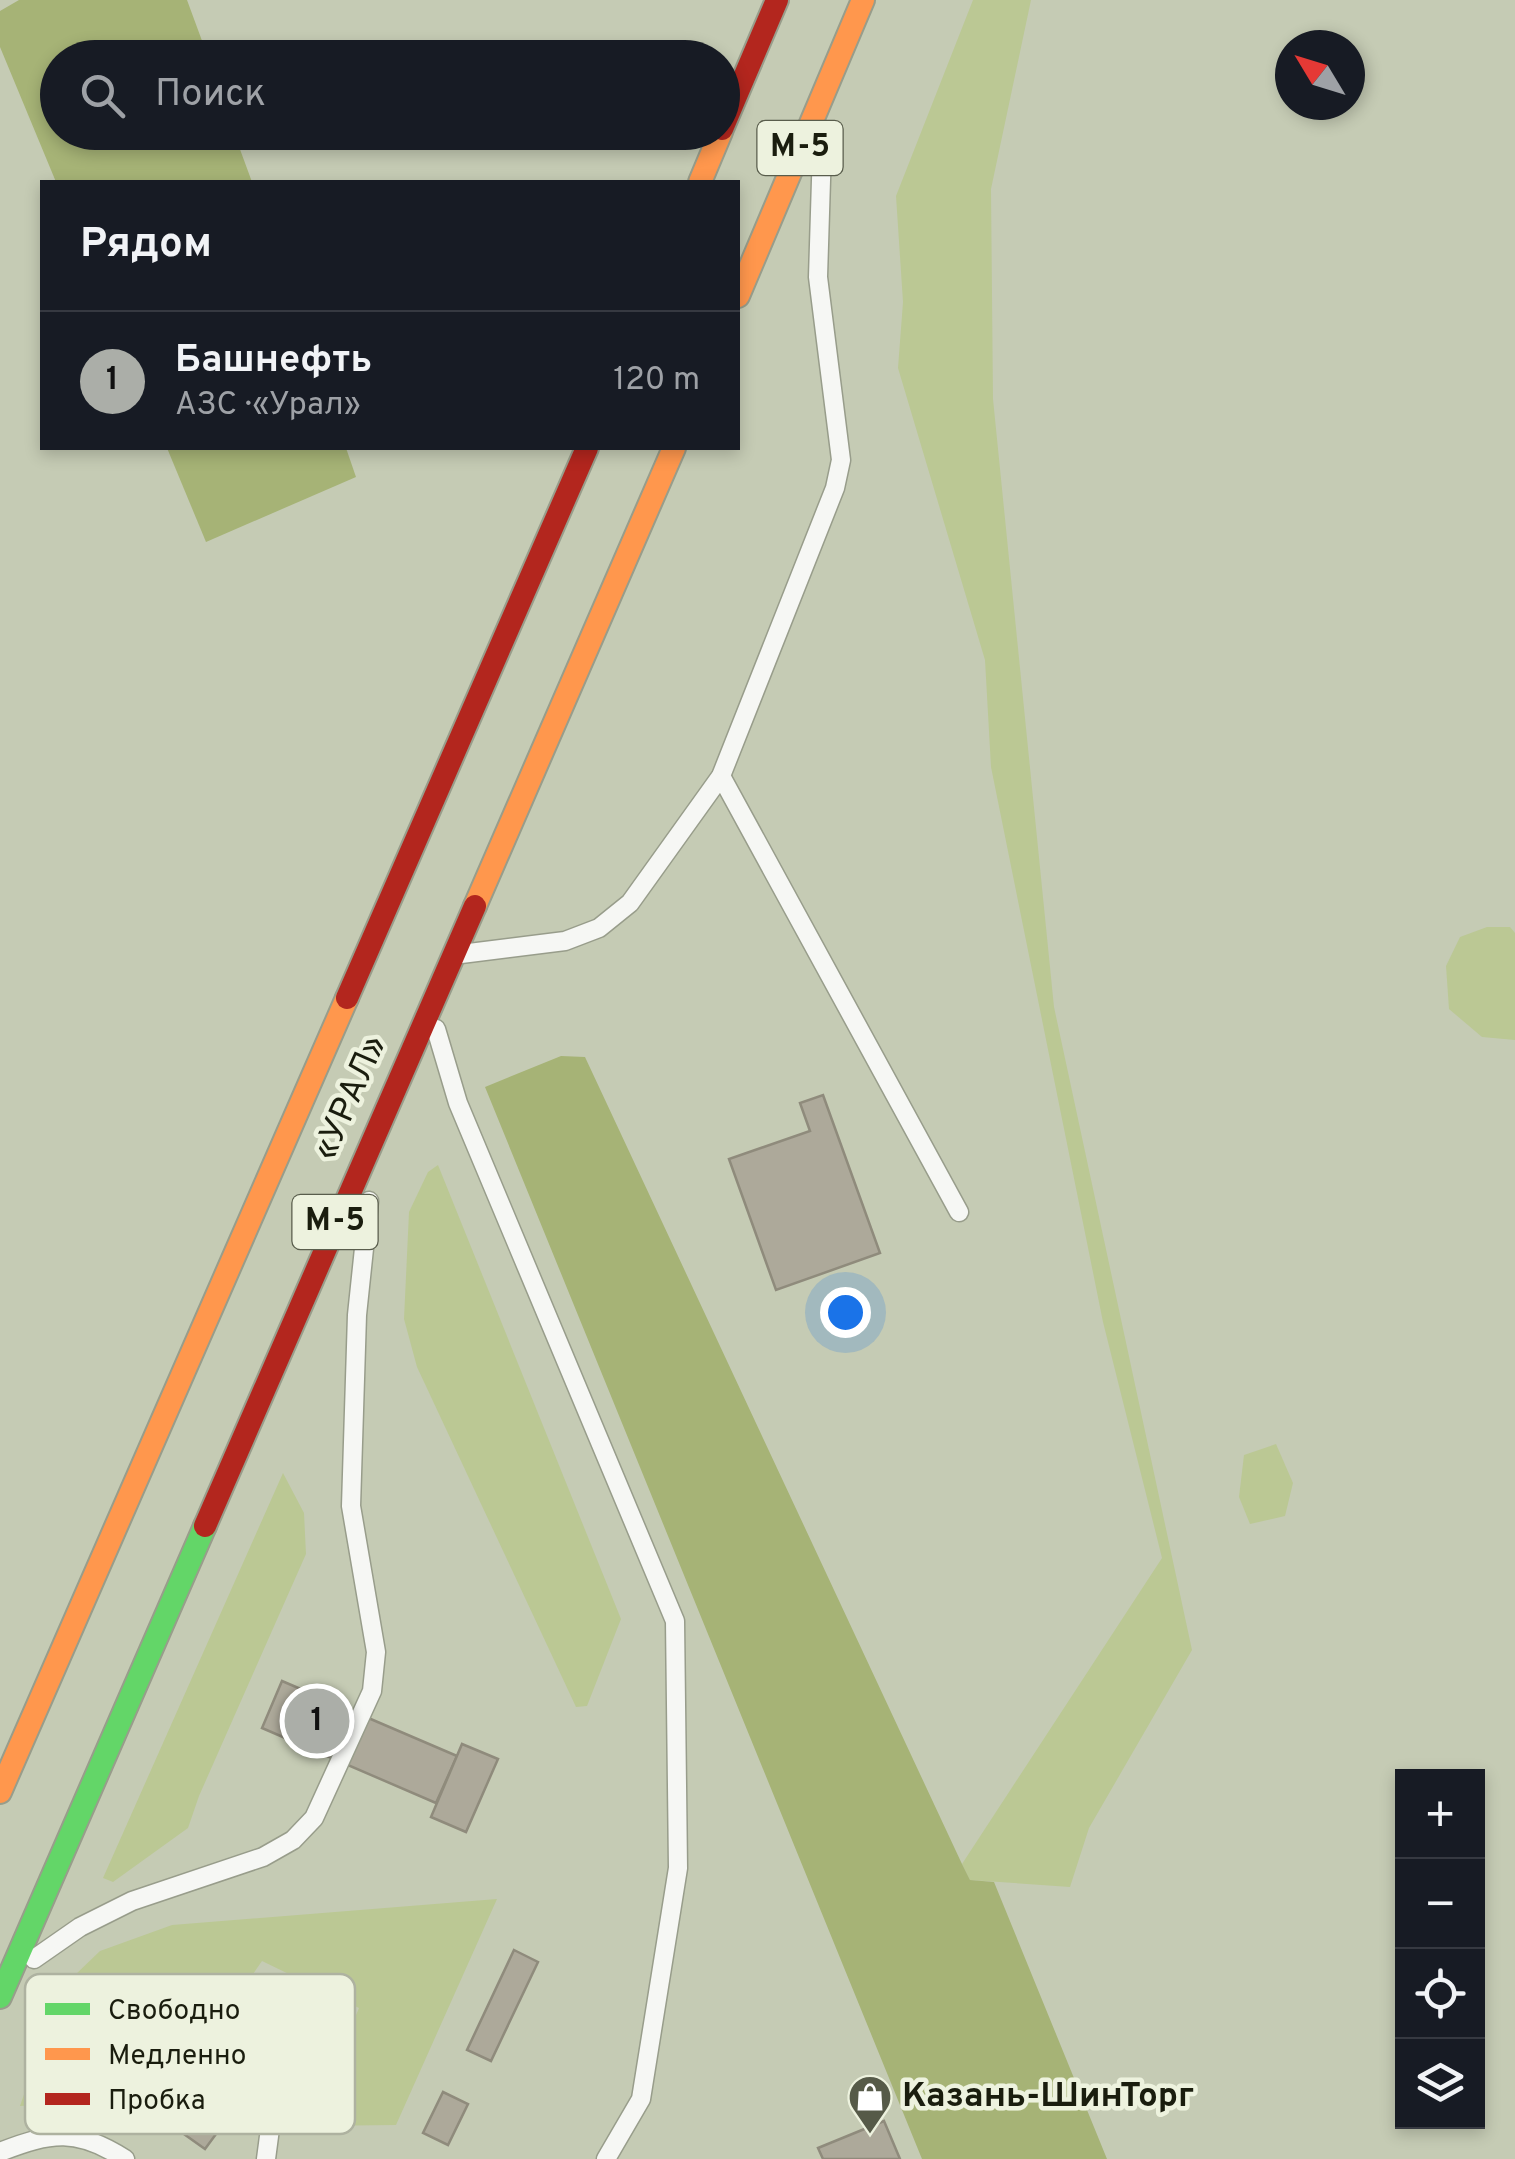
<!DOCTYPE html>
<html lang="ru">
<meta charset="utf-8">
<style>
:root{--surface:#171b24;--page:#242831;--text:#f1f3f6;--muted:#9ea1a6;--line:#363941;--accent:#abaea8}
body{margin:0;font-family:Overpass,sans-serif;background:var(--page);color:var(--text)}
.controls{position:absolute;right:30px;bottom:30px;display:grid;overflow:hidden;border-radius:0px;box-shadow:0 5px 15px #0003}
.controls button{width:90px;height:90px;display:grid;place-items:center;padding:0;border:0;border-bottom:2px solid var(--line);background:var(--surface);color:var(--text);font:50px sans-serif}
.compass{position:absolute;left:1275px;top:30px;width:90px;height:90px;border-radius:50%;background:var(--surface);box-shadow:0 5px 15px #0003;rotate:308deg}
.you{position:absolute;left:845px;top:1312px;width:35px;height:35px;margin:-25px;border:8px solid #fff;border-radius:50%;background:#1a73e8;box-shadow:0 0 0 15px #1a73e833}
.badge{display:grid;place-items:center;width:65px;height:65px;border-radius:50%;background:var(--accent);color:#111;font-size:32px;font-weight:700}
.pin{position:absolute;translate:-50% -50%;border:5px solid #fff;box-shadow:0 2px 10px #0006}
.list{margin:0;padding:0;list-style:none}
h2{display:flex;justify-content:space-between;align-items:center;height:130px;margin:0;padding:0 40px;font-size:42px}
h2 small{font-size:32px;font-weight:400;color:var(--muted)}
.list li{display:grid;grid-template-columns:65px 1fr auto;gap:30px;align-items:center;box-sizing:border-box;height:140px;padding:0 40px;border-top:2px solid var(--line)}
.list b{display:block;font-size:38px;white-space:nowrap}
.list p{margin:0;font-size:32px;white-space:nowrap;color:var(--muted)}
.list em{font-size:32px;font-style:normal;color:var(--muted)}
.icon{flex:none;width:55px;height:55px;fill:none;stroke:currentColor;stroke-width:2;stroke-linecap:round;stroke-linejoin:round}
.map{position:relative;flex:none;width:1515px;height:2159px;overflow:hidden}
.search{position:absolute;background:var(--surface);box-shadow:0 5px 15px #0003;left:40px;top:40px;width:700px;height:110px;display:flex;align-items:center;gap:25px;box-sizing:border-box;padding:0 35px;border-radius:55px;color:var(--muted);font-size:38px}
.panel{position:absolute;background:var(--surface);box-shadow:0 5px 15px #0003;left:40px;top:180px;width:700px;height:270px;border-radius:0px}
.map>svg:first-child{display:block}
.green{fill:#bbc894}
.forest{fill:#a6b376}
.building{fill:#ada99a;stroke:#8f8b7c;stroke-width:2.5}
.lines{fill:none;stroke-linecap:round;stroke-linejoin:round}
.lane-casing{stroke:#989d8b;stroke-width:21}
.fast-casing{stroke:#989d8b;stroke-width:26}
.slow-casing{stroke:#989d8b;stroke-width:26}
.jam-casing{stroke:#989d8b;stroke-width:26}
.lane{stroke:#f6f7f4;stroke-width:18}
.fast{stroke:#63d668;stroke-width:22}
.slow{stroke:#ff974d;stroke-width:22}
.jam{stroke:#b3261e;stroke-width:22}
.labels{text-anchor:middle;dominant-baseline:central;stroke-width:9;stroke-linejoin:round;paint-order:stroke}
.shield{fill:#edf2de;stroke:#595d4c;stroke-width:2.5}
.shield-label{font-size:32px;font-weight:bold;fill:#1a1d0e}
.street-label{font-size:35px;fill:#1a1d0e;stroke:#edf2de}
.poi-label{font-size:35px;font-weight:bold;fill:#1a1d0e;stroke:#edf2de;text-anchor:start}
.key{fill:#edf2de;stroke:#aeb2a0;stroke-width:2.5}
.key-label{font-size:28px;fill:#1a1d0e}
</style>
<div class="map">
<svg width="1515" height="2159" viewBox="0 0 1515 2159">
<rect width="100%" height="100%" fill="#c5cbb4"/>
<g class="green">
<polygon points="973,0 1031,0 991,189 993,399 1054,1007 1192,1650 1089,1828 1070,1887 970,1880 962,1864 1162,1558 1103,1322 991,767 985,660 898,368 903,302 896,196"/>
<polygon points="1487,927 1510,927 1515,933 1515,1040 1482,1037 1449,1009 1446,966 1460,937"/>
<polygon points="438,1165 621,1619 587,1706 576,1707 417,1367 404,1319 409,1212 428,1172"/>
<polygon points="1276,1444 1293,1483 1285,1516 1250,1524 1239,1497 1244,1455"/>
<polygon points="283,1473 304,1513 306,1554 199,1796 188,1828 113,1882 103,1878"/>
<polygon points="497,1899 396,2125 310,2126 359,2008 262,1961 197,2055 172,2042 119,2118 88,2103 20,2106 49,2023 75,1975 100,1951 172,1925"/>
</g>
<g class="forest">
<polygon points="19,0 187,0 208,57 58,58 58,132 234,133 252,182 56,182 0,47 0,11"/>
<polygon points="167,448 346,448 356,477 206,542"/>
<polygon points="561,1056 585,1057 962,1864 970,1880 994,1882 1107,2159 922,2159 485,1087"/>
</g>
<g class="building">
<polygon points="823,1095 880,1253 776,1290 729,1159 810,1131 800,1103"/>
<polygon points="282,1681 457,1756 436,1803 262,1728"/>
<polygon points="462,1744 498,1759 466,1832 431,1817"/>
<polygon points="514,1950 538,1962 491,2061 467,2050"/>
<polygon points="179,2057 241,2100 205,2149 143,2105"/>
<polygon points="443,2092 468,2104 448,2145 423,2133"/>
<polygon points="884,2121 900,2159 823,2159 818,2148"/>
</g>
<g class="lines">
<defs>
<g id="lane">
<polyline points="721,776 959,1212"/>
<polyline points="461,954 565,941 599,928 630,903 721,776 835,488 841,460 818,277 822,148"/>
<polyline points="436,1029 458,1103 675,1621 678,1868 641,2099 606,2159"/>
<polyline points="34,1959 80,1927 132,1901 263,1857 293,1840 314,1818 372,1691 376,1652 351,1506 357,1315 369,1201"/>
<path d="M 0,2152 C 51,2132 77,2128 125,2159"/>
<polyline points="266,2159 285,2015"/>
</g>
<polyline id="fast" points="0,1997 205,1526"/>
<g id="slow">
<polyline points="700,182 721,132"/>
<polyline points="738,296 863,0"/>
<polyline points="475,906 674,448"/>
<polyline points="0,1792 347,998"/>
</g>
<g id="jam">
<polyline points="722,129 777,0"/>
<polyline points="347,998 587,448"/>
<polyline points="205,1526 475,906"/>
</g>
</defs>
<use href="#lane" class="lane-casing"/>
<use href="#fast" class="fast-casing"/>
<use href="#slow" class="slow-casing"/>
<use href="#jam" class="jam-casing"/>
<use href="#lane" class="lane"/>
<use href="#fast" class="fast"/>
<use href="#slow" class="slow"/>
<use href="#jam" class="jam"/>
</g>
<defs>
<symbol id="shop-pin" viewBox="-11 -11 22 30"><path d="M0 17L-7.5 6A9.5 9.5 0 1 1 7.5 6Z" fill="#565a48" stroke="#edf2de"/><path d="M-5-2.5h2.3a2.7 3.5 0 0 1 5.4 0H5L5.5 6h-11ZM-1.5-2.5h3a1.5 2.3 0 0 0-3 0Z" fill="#fff"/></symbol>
</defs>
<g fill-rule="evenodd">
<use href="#shop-pin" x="845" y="2072" width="50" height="68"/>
</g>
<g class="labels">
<g class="shield">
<rect x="757.5" y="121" width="85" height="54" rx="8"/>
<rect x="292.5" y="1195" width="85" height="54" rx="8"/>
</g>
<g class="shield-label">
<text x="800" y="148">М-5</text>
<text x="335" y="1222">М-5</text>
</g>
<g class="street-label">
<text transform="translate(351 1098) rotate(-66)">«УРАЛ»</text>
</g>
<g class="poi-label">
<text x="902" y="2097">Казань-ШинТорг</text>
</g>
</g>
<rect x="25" y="1974" width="330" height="160" rx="15" class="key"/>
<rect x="45" y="2003" width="45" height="12" fill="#63d668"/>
<rect x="45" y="2048" width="45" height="12" fill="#ff974d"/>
<rect x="45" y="2093" width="45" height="12" fill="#b3261e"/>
<g class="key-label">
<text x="108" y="2019">Свободно</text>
<text x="108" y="2064">Медленно</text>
<text x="108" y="2109">Пробка</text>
</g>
</svg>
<div class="controls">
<button>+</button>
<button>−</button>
<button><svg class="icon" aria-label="locate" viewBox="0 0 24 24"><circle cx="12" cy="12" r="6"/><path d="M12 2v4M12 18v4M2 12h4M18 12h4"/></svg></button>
<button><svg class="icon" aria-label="layers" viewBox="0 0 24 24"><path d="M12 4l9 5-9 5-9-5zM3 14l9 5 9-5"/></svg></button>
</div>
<svg class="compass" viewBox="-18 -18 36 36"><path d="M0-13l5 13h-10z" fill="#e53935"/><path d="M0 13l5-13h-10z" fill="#9ea1a6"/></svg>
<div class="you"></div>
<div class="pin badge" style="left:317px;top:1721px">1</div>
<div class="search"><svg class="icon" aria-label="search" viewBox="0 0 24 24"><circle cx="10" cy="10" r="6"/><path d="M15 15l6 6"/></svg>Поиск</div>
<section class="panel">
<h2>Рядом<small></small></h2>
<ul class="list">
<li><span class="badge">1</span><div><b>Башнефть</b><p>АЗС · «Урал»</p></div><em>120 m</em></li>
</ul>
</section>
</div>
